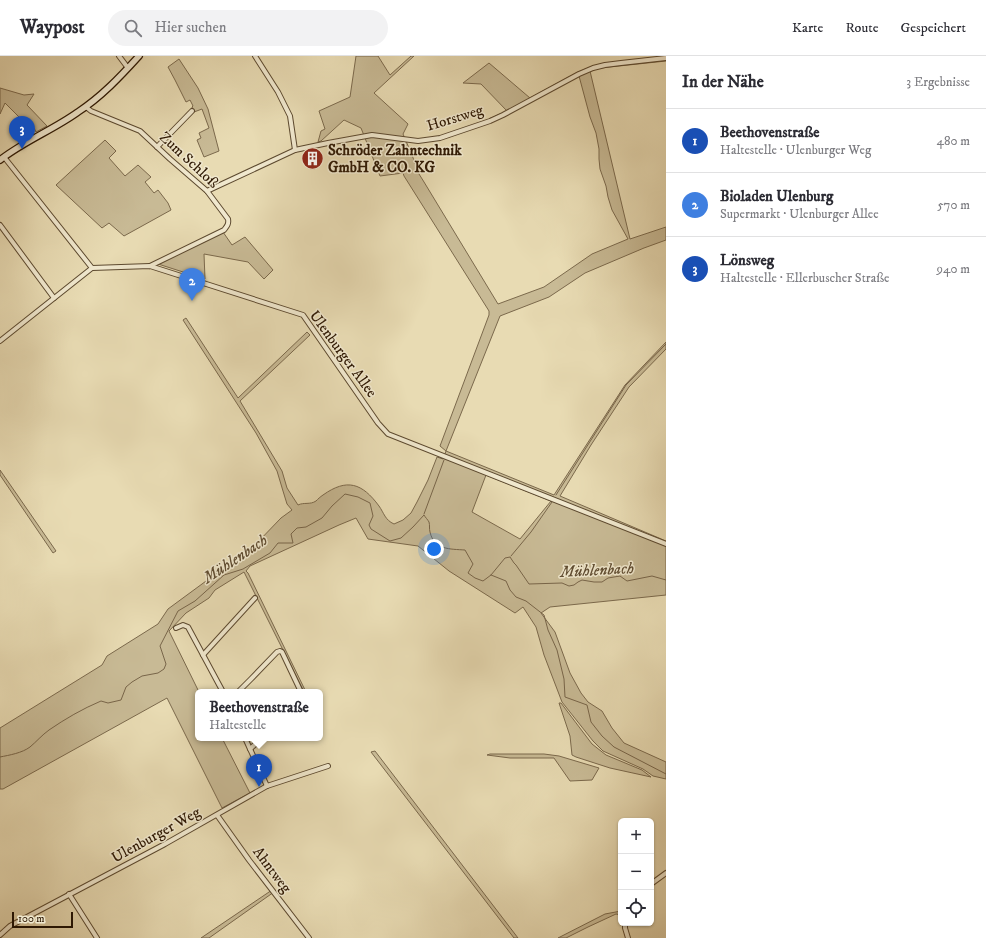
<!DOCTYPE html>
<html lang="de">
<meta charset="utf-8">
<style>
:root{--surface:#fff;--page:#f2f2f3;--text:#2b2b33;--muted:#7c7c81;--line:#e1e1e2;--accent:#2563eb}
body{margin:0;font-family:"IM FELL DW Pica",serif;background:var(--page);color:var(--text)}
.controls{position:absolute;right:12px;bottom:12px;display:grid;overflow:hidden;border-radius:6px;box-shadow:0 1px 3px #0004}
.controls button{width:36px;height:36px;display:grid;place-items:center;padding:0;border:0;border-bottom:1px solid var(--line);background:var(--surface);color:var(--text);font:20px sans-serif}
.scale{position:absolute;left:12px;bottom:10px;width:61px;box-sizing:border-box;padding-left:4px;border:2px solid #2e1803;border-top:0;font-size:11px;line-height:14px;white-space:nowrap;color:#2e1803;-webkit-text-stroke:3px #f0e8ce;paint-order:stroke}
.you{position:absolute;left:434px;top:493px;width:14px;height:14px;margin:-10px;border:3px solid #fff;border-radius:50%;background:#1a73e8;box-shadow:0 0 0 6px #1a73e833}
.badge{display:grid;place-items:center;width:26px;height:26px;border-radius:50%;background:var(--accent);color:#fff;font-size:13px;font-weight:700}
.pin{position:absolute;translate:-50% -33px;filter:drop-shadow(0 1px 2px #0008)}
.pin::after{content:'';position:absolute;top:21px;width:14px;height:12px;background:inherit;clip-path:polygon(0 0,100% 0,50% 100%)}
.popup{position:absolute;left:195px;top:633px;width:128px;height:52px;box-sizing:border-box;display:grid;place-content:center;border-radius:6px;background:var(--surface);filter:drop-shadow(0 1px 3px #0005);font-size:13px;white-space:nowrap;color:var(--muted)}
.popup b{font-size:15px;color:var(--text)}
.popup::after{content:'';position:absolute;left:50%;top:100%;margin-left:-8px;border:8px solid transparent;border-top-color:var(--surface)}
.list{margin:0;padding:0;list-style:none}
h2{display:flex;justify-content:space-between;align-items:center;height:52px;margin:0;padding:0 16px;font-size:17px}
h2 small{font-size:13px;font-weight:400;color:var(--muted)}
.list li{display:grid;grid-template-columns:26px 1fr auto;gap:12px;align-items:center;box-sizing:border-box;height:64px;padding:0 16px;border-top:1px solid var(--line)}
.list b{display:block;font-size:15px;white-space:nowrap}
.list p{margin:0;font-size:13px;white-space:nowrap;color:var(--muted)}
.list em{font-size:13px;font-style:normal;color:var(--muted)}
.icon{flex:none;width:22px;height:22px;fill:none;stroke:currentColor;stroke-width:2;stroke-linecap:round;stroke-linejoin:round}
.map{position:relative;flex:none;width:666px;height:882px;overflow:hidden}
header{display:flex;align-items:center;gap:24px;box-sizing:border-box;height:56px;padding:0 20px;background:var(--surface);border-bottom:1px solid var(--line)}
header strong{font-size:19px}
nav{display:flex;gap:22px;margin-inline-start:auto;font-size:14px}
.search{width:280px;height:36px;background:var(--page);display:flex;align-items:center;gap:10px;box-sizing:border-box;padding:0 14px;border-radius:22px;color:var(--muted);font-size:15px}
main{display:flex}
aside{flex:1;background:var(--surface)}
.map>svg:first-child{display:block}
.green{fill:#c8ba95;stroke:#7b694c;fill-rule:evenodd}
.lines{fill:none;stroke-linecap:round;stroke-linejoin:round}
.stream{stroke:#786549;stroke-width:1}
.street-casing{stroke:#5c492f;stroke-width:6}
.secondary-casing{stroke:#2e1803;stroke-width:8}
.street{stroke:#f0e8ce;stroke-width:4}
.secondary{stroke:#f0e8ce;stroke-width:5.5}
.labels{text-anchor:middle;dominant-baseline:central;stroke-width:3;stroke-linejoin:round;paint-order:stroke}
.street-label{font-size:15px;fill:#2e1803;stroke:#f0e8ce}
.poi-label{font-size:15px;font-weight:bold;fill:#2e1803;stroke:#f0e8ce;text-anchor:start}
.water-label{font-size:16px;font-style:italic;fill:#5f4c31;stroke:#f0e8ce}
</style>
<header>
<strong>Waypost</strong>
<div class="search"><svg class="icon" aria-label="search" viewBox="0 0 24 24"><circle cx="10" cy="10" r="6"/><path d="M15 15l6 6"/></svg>Hier suchen</div>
<nav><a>Karte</a><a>Route</a><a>Gespeichert</a></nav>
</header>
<main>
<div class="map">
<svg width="666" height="882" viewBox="0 0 666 882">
<rect width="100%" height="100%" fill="#e8dbb3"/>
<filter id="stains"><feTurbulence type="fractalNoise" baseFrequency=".005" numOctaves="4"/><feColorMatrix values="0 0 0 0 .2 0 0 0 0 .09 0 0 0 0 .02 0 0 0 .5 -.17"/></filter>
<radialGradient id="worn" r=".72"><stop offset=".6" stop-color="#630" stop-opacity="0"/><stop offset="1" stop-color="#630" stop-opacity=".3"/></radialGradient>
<g class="green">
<path d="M 356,0 L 378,0 L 390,19 L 411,0 L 414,0 L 374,37 L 408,68 L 403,78 L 412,99 L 419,118 L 424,126 L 498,248 L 544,231 L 592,198 L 628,183 L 612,154 L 608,141 L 606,130 L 600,113 L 599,103 L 599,93 L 596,77 L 590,61 L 579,20 L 543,39 L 489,63 L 507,55 L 481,28 L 463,27 L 489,7 L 530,42 L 578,16 L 593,10 L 666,1 L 666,5 L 600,12 L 590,15 L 630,183 L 666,171 L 666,184 L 644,192 L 585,217 L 549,241 L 500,260 L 446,395 L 554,439 L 625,329 L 666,286 L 666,293 L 629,331 L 591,389 L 560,440 L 666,485 L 666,539 L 550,551 L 541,557 L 555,576 L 570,617 L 581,637 L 588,646 L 602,655 L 612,672 L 624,687 L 666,706 L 666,723 L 653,720 L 643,713 L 603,695 L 593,685 L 562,646 L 544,599 L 536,571 L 523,551 L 515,557 L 449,515 L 418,490 L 368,483 L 356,462 L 339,469 L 250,510 L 246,515 L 248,517 L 306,636 L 304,636 L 244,516 L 215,534 L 209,542 L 186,557 L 169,575 L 199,636 L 198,636 L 198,682 L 222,682 L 250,737 L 222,752 L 167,642 L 3,733 L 0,733 L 0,672 L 102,609 L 107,600 L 158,568 L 168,553 L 255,489 L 281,462 L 292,454 L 287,448 L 283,435 L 277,415 L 256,377 L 183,264 L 186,262 L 238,342 L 307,276 L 310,279 L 240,345 L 282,415 L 287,432 L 298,449 C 304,446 310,449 316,445 C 318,443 320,441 323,439 C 347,422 362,427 379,450 C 384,457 385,464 394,468 L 403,464 L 411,457 L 417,446 L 428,424 L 437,401 L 443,403 L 446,395 L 440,390 L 489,259 L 489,255 L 404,120 L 403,117 L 380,120 L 361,72 L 344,64 L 321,85 L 318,86 L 321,75 L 325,73 L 319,55 L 350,41 ZM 486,419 L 551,445 L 520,483 L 472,456 Z"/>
<polygon points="179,3 198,32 208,53 219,95 204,101 197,84 201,82 199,77 209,72 202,53 194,56 192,51 193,50 190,44 186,46 175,24 168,11"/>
<polygon points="0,32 24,39 34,38 27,49 47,70 36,76 34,72 31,73 5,47 0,58"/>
<polygon points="105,84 116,95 109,102 125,120 138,109 151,121 145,126 154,137 158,134 168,147 171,154 124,180 109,167 102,172 56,129"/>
<polygon points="223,176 232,189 245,181 273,214 264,223 248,206 204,198 205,223 158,208"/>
<polygon points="0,414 56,495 53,497 0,419"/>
<polygon points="559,647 561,647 592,688 606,699 642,714 651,721 610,712 576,701 572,699 570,680"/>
<polygon points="375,695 518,882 514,882 371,696"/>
<polygon points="490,698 544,698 559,700 599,712 592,724 570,725 554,702 510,702 487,699"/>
<polygon points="272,834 274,836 209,882 201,882"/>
<polygon points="621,855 621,859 616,858 588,871 566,882 558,882 605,858"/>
</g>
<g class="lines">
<g class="stream">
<polyline points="556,439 626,329 666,288"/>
<polyline points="424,458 444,404"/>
<polyline points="511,500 531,476 552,446"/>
<polyline points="491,519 506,525 510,534 516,541 526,545 544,559 548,574 557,594 564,623 565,641 587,649 591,666 602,680 614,691 666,718"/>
<path d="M 0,701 C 10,699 22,697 30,691 C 36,686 42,679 49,674 C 65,663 82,653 101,645 L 108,647 L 121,644 L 126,631 L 132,626 L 142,620 L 158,617 L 164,613 L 166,608 L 160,590 L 178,555 L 195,545 L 224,519 L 243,513 L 270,497 L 278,487 L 293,487 L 291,478 L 297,472 L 306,471 L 322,462 L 332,450 L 345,438 L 358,441 L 370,447 L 373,460 L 369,469 L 371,473 L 390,485 L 401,482 L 413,471 L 424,459 C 425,461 428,464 429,466 C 430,469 429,473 430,476 C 434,494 450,493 465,494 L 473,508 L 468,517 L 475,522 L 483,525 L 491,519 L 505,502 L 510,501 L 514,507 L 516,509 L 529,528 L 562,527 L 569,530 L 574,529 L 578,526 L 582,524 L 594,526 L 602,526 L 608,522 L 620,520 L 627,525 L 652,520 L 666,524"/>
</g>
<defs>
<g id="street">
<polyline points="119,0 128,12"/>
<polyline points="255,0 278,36 290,60 295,94"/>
<path d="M 86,51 L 91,55 L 140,75 L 170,103 L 207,135 L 228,163 C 229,168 227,170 224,174 L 150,210"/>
<polyline points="157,91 192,55"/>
<polyline points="4,101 92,212"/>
<polyline points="207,135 295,94 328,87 372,79 418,85 440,82 490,65 503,59 579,18 593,12 605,9 621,7 666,2"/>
<polyline points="0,169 54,242"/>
<polyline points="0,285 92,212 150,210 303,259 378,367 388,378 666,488"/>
<polyline points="176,572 183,569 188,571 223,636"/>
<polyline points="203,599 255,542"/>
<polyline points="238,636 251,623 277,596 280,595 282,596 301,636"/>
<polyline points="245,682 267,730"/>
<polyline points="250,693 262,682"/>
<polyline points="217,759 249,804 309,882"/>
<polyline points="651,828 666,817"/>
<polyline points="69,838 97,882"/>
<polyline points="625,867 625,872 628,882"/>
<polyline points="0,879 10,870 165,788 267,730 328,710"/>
</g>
<path id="secondary" d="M 0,104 C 24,85 53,74 78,56 C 101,41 120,21 139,0"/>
</defs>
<use href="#street" class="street-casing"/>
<use href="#secondary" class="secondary-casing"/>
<use href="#street" class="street"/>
<use href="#secondary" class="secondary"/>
</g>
<defs>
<symbol id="building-disc" viewBox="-11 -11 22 22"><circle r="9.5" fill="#8f2418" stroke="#f0e8ce"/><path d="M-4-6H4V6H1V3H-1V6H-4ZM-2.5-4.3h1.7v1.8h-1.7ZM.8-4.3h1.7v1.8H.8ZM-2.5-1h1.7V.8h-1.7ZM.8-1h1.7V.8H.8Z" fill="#fff"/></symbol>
</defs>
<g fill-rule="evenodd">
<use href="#building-disc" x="300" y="90" width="25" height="25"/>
</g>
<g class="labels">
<g class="street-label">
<text transform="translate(455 62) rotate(-17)">Horstweg</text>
<text transform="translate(189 104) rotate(43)">Zum Schloß</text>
<text transform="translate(343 298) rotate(54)">Ulenburger Allee</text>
<text transform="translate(156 779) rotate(-29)">Ulenburger Weg</text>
<text transform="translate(272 814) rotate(53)">Ahntweg</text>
</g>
<g class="poi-label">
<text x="328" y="94">Schröder Zahntechnik<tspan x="328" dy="17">GmbH &amp; CO. KG</tspan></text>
</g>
<g class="water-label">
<text transform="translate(235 503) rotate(-34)">Mühlenbach</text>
<text transform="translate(597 514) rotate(-3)">Mühlenbach</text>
</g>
</g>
<rect width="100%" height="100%" filter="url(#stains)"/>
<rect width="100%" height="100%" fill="url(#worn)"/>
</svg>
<div class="controls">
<button>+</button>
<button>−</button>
<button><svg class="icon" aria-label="locate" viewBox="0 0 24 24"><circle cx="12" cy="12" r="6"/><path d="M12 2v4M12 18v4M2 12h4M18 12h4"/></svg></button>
</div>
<div class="scale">100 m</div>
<div class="you"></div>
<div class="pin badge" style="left:259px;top:731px;background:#1a4fb4">1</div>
<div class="popup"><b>Beethovenstraße</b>Haltestelle</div>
<div class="pin badge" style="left:192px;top:245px;background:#3f7fe0">2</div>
<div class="pin badge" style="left:22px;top:93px;background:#1a4fb4">3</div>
</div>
<aside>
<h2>In der Nähe<small>3 Ergebnisse</small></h2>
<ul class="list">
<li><span class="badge" style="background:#1a4fb4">1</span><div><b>Beethovenstraße</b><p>Haltestelle · Ulenburger Weg</p></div><em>480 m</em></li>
<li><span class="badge" style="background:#3f7fe0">2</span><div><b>Bioladen Ulenburg</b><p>Supermarkt · Ulenburger Allee</p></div><em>570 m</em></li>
<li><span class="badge" style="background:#1a4fb4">3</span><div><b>Lönsweg</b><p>Haltestelle · Ellerbuscher Straße</p></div><em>940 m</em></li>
</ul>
</aside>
</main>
